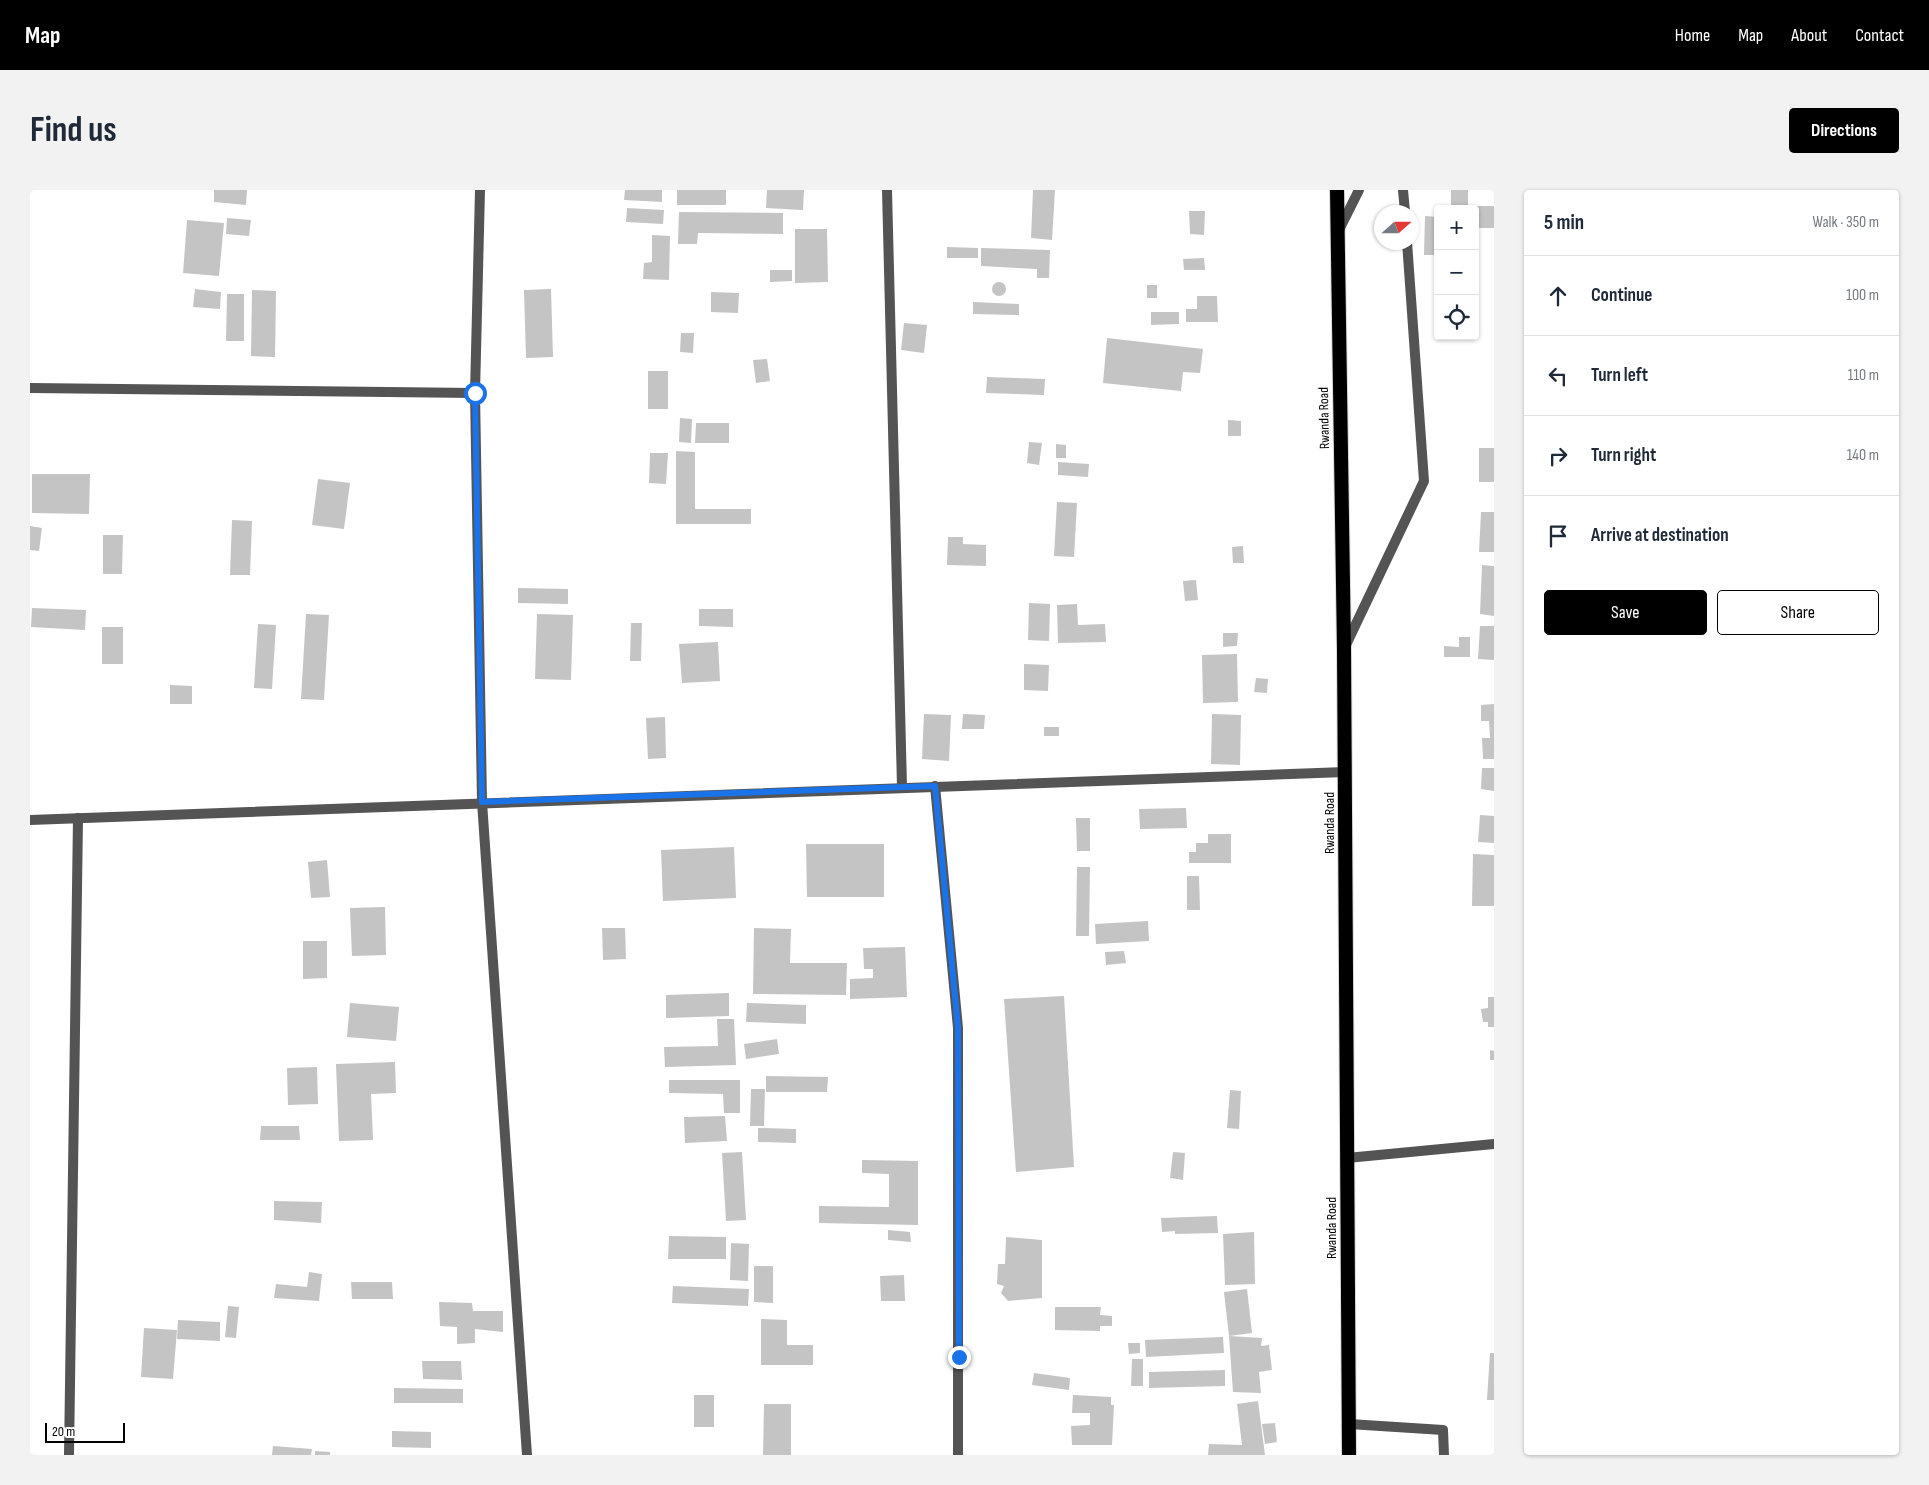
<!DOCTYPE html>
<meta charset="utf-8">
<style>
:root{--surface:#fff;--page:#f2f2f3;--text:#1f2937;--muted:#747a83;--line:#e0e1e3;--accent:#000}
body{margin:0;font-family:"Sofia Sans Condensed",sans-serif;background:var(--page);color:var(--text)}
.controls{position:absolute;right:15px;top:15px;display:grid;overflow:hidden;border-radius:5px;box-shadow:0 1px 4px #0004}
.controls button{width:45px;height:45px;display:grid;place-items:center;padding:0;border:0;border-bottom:1px solid var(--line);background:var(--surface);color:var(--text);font:25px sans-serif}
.compass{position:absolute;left:1344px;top:15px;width:45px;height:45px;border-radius:50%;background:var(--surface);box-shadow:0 1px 4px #0004;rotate:69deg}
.scale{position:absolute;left:15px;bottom:12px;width:80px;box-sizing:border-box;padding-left:5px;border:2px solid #000;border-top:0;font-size:14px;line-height:18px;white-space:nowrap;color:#000;-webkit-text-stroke:4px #fff;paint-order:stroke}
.stop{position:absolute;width:15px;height:15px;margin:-11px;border:4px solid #1a73e8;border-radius:50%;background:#fff}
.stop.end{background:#1a73e8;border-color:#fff;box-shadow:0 1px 5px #0008}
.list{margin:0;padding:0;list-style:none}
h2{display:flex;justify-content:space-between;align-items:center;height:65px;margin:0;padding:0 20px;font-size:21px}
h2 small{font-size:16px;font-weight:400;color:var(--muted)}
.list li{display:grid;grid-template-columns:32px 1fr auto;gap:15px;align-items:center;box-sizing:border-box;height:80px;padding:0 20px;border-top:1px solid var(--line)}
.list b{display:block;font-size:19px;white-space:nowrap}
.list em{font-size:16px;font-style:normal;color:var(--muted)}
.actions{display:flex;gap:10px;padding:15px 20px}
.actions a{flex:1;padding:11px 0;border:1px solid var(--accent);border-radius:5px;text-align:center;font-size:18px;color:var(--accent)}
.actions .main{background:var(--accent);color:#fff}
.icon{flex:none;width:28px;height:28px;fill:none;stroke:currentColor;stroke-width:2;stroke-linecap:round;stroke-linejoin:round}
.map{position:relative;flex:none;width:1464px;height:1265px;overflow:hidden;border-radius:5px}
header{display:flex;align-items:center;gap:30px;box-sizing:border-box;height:70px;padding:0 25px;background:var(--accent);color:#fff}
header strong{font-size:24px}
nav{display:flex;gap:28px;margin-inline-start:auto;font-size:18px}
.intro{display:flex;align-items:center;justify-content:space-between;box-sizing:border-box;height:120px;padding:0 30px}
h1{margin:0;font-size:35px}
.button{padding:12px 22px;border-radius:5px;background:var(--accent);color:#fff;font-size:18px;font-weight:700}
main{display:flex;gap:30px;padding:0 30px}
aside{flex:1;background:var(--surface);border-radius:5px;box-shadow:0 1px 4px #0004}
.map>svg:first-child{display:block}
.building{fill:#c4c4c4}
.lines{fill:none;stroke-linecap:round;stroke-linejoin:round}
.trunk-casing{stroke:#dbdbdb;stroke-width:16}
.minor{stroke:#545454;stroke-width:10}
.trunk{stroke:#000;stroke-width:14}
.route{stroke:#1a73e8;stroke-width:6}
.labels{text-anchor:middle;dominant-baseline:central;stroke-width:4;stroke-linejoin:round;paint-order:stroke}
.street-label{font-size:14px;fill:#000;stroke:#fff}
</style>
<header>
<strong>Map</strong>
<nav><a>Home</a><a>Map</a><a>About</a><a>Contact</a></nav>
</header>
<div class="intro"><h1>Find us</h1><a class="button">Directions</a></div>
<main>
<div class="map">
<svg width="1464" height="1265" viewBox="0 0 1464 1265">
<rect width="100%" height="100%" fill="#fff"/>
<g class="building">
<polygon points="184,0 217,0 216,15 184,12"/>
<polygon points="595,0 632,0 632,12 594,10"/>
<rect x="647" y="0" width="49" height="15"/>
<polygon points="737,0 774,0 773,20 736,18"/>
<polygon points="1003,0 1025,0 1022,50 1001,48"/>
<polygon points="1421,0 1438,0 1438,16 1464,16 1464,38 1445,38 1445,19 1421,19"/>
<polygon points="597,18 634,20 633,34 596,32"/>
<polygon points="1159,21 1175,21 1174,45 1160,44"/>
<polygon points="649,22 753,23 753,44 668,43 667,54 648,54"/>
<polygon points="1395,26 1408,27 1408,65 1394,65"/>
<polygon points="197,28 221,30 219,46 196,44"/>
<polygon points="157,30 194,33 189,86 153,83"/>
<polygon points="765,39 797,39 798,92 765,93"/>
<polygon points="622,45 640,46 639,90 613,89 614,73 622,72"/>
<polygon points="917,57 948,58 948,68 917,68"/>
<polygon points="951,58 1020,60 1019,88 1007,88 1007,79 951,76"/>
<polygon points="1174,68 1175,80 1154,80 1153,69"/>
<polygon points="740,80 762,80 762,91 740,92"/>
<circle cx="969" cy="99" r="7"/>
<rect x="1117" y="95" width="10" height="13"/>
<polygon points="165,99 191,102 190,119 163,117"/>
<polygon points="521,99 523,167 496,168 494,100"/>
<polygon points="222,100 246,101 245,167 221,166"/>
<polygon points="681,102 709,103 708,123 681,122"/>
<polygon points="197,104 214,104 214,151 196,151"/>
<polygon points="1167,106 1187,106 1188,132 1156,132 1156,119 1167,119"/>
<polygon points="943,112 989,114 989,125 943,124"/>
<polygon points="1121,122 1149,122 1149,134 1121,135"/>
<polygon points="874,133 897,135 894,163 871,160"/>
<polygon points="651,143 664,143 663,163 650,162"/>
<polygon points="1077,148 1173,159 1170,183 1153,182 1151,201 1073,193"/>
<polygon points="737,169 740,191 726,193 723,170"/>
<rect x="618" y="181" width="20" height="38"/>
<polygon points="957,187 1015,189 1014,205 956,203"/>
<polygon points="650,228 662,229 661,253 649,252"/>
<polygon points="1198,230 1211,231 1211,246 1198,246"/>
<polygon points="666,233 699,233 699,253 665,253"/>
<polygon points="999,252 1012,253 1009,275 997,273"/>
<polygon points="1026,254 1036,255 1036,268 1026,268"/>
<rect x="1449" y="258" width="15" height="34"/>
<polygon points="646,261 665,262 665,319 721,319 721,334 646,334"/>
<polygon points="620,263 638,263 636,294 619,293"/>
<polygon points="1028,272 1059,274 1058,287 1028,285"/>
<polygon points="2,284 60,284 59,324 2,323"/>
<polygon points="288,289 320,293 314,339 282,335"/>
<polygon points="1027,312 1047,313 1044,367 1024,366"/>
<polygon points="1451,322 1464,322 1464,362 1449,362"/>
<polygon points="202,330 222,331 220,385 200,385"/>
<polygon points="0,336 12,338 9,361 0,360"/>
<polygon points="73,345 93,345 92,384 73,384"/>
<polygon points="918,347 933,347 933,354 956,355 956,376 917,375"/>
<polygon points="1213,356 1214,373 1203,373 1202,357"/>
<polygon points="1452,375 1464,376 1464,426 1450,424"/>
<polygon points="1166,390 1168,410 1155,411 1153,391"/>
<polygon points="488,398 538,399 538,414 488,413"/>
<polygon points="999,413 1020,414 1019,451 998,450"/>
<polygon points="1047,414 1048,435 1075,434 1076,452 1028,453 1027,415"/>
<polygon points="2,418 56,420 55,440 1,437"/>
<polygon points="669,419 703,419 703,437 669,436"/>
<polygon points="276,424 299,425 294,510 271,509"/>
<polygon points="507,424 543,425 541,490 505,489"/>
<polygon points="601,433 612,433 611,471 600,471"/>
<polygon points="228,434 246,435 242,499 224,498"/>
<polygon points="1450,436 1464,436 1464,470 1448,469"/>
<rect x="72" y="437" width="21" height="37"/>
<polygon points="1193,443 1208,443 1207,456 1193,457"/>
<polygon points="1429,447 1440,447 1440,467 1414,467 1414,456 1429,457"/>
<polygon points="688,452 690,491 652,493 649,454"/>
<polygon points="1207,464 1208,512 1173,513 1172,465"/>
<polygon points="994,474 1019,475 1018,501 994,500"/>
<polygon points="1226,488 1238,489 1237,503 1224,502"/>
<polygon points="140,495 162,496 162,514 140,514"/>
<polygon points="1464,514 1464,569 1453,569 1452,548 1460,548 1459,531 1451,531 1451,515"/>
<polygon points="894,524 921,525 919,571 892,569"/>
<polygon points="933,524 955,525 954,539 932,539"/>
<polygon points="1182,524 1211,525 1210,575 1181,574"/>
<polygon points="635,527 636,568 618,569 616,528"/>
<rect x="1014" y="537" width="15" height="9"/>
<polygon points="1452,578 1464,578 1464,601 1451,599"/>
<polygon points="1156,618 1157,638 1110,639 1109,619"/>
<polygon points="1450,625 1464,626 1464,653 1448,652"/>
<polygon points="1046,628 1060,628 1060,661 1047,661"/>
<polygon points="1178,644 1201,644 1201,673 1159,673 1159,662 1166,662 1166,653 1178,653"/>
<polygon points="776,654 854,654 854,707 777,707"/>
<polygon points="704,657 706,708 633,711 631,660"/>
<polygon points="1443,664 1464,665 1464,716 1442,716"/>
<polygon points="297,670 300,707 281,708 278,672"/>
<polygon points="1047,677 1060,677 1059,746 1046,746"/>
<polygon points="1157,686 1169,686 1170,720 1157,720"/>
<polygon points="355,717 356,765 322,766 320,718"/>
<polygon points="1118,731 1119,751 1066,754 1065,734"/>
<polygon points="572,738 595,738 596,769 573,770"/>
<polygon points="724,738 761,739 760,773 817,773 816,805 723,804"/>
<polygon points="273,751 297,751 297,788 273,789"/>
<polygon points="875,757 877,807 820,809 820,789 843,788 843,779 834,779 833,758"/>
<polygon points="1094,761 1096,773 1076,775 1075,762"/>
<polygon points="699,803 699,826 636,828 636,805"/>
<polygon points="1034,806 1044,977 986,982 974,809"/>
<polygon points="1458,807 1464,807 1464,837 1458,837 1458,832 1453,832 1451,819 1458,818"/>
<polygon points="320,813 369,817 366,851 317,847"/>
<polygon points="717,813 776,815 776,834 716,832"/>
<polygon points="687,829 704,829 706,875 635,877 634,857 688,856"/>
<polygon points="747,849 749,864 716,869 714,854"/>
<polygon points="1460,860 1464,861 1464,870 1460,870"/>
<polygon points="365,872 366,903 341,904 343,950 309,951 306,874"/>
<polygon points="287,877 288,914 258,915 257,878"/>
<polygon points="736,886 798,887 797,902 736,902"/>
<polygon points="639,890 710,890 710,923 694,923 693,904 639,903"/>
<polygon points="721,899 735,899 734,936 720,936"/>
<polygon points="1200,900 1211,901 1209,939 1197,938"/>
<polygon points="695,926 697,951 655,953 654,927"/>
<polygon points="231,936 269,936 270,950 230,950"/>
<polygon points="728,938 766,939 766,953 728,952"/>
<polygon points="712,962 716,1030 696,1031 692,963"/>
<polygon points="1143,962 1155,963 1153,990 1140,988"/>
<polygon points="832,970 888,971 888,1035 789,1033 789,1016 859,1017 859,984 832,983"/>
<polygon points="244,1011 292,1012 291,1033 244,1030"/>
<polygon points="1187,1026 1188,1043 1145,1044 1145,1041 1132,1042 1131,1028"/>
<polygon points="858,1040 880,1042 881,1052 858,1050"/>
<polygon points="1224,1042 1225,1094 1195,1095 1193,1044"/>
<polygon points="639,1046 696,1047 696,1069 638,1069"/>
<polygon points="976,1047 1012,1050 1012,1108 978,1111 971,1103 974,1096 967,1094 968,1074 975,1074"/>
<polygon points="701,1053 719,1054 718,1091 700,1090"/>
<polygon points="724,1076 743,1076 743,1113 724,1112"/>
<polygon points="279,1082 292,1084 289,1111 244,1108 246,1094 277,1097"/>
<polygon points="874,1085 875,1111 851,1111 850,1086"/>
<polygon points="321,1092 362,1092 363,1109 322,1109"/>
<polygon points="643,1096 719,1099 718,1116 642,1113"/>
<polygon points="1217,1099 1222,1143 1199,1146 1194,1102"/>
<polygon points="409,1112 442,1113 443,1121 473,1121 473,1142 445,1139 445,1153 427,1154 427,1137 410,1136"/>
<polygon points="198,1116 209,1117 206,1148 195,1147"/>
<polygon points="1025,1117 1071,1117 1070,1125 1082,1126 1082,1136 1070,1136 1070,1141 1025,1140"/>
<polygon points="731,1129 757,1130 757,1155 783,1155 783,1175 731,1175"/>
<polygon points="148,1130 190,1132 190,1151 147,1149"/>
<polygon points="114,1138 147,1140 143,1189 111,1187"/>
<polygon points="1199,1146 1232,1148 1231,1156 1239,1155 1242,1180 1229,1182 1231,1203 1203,1202"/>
<polygon points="1193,1147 1194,1163 1116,1167 1115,1150"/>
<polygon points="1098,1153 1110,1153 1110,1163 1099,1164"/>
<polygon points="1460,1163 1464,1163 1464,1210 1457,1210"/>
<polygon points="1102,1169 1113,1169 1113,1196 1101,1196"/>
<polygon points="392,1171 431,1171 432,1190 393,1189"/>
<polygon points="1195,1180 1195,1196 1119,1198 1119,1182"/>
<polygon points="1004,1183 1040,1188 1039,1200 1002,1195"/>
<polygon points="364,1198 433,1199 433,1213 364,1213"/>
<rect x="664" y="1205" width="20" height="32"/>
<polygon points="1043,1205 1081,1207 1081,1215 1084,1215 1082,1255 1042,1255 1041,1236 1060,1235 1060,1223 1042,1223"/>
<polygon points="1228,1211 1235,1265 1178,1265 1179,1254 1212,1255 1207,1214"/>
<polygon points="734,1214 761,1214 761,1265 733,1265"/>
<polygon points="1245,1233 1247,1252 1235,1254 1232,1234"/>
<polygon points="362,1241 401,1242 401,1258 362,1257"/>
<polygon points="243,1256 282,1259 281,1265 242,1265"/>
<polygon points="285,1261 300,1262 300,1265 285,1265"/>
</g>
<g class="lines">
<defs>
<polyline id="trunk" points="1307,0 1314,460 1319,1265"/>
</defs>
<use href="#trunk" class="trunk-casing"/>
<g class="minor">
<polyline points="450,0 445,203 452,612 497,1265"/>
<polyline points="857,0 872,597"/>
<polyline points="1373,0 1375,22"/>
<polyline points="1308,42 1329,0"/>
<polyline points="0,198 445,203"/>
<polyline points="1315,457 1394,291 1377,52"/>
<polyline points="905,596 928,838 928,1265"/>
<polyline points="0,630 1315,582"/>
<polyline points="1317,968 1464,954"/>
<polyline points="1319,1234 1413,1240 1414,1265"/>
<polyline points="39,1265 48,628"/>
</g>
<use href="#trunk" class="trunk"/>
</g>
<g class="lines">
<polyline class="route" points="445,203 452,612 905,596 928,838 929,1167"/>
</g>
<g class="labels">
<g class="street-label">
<text transform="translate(1294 228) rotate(-91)">Rwanda Road</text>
<text transform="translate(1299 633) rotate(-90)">Rwanda Road</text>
<text transform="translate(1301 1038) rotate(-90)">Rwanda Road</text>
</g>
</g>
</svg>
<div class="controls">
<button>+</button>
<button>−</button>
<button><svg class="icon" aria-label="locate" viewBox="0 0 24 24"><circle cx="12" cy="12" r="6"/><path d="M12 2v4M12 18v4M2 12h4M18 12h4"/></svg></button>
</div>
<svg class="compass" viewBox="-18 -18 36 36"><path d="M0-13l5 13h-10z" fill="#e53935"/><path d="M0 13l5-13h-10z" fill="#747a83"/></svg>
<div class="scale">20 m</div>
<div class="stop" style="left:445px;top:203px"></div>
<div class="stop end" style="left:929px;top:1167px"></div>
</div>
<aside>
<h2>5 min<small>Walk · 350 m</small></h2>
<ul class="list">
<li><svg class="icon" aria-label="ahead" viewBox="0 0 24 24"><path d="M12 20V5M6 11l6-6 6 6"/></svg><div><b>Continue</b></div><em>100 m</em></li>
<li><svg class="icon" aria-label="left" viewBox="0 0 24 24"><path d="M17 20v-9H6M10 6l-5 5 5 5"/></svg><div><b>Turn left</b></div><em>110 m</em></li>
<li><svg class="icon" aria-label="right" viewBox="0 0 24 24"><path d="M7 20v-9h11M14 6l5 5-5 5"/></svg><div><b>Turn right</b></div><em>140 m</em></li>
<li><svg class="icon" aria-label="arrive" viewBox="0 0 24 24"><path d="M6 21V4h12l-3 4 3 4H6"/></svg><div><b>Arrive at destination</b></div></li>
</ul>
<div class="actions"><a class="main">Save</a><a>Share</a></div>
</aside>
</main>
